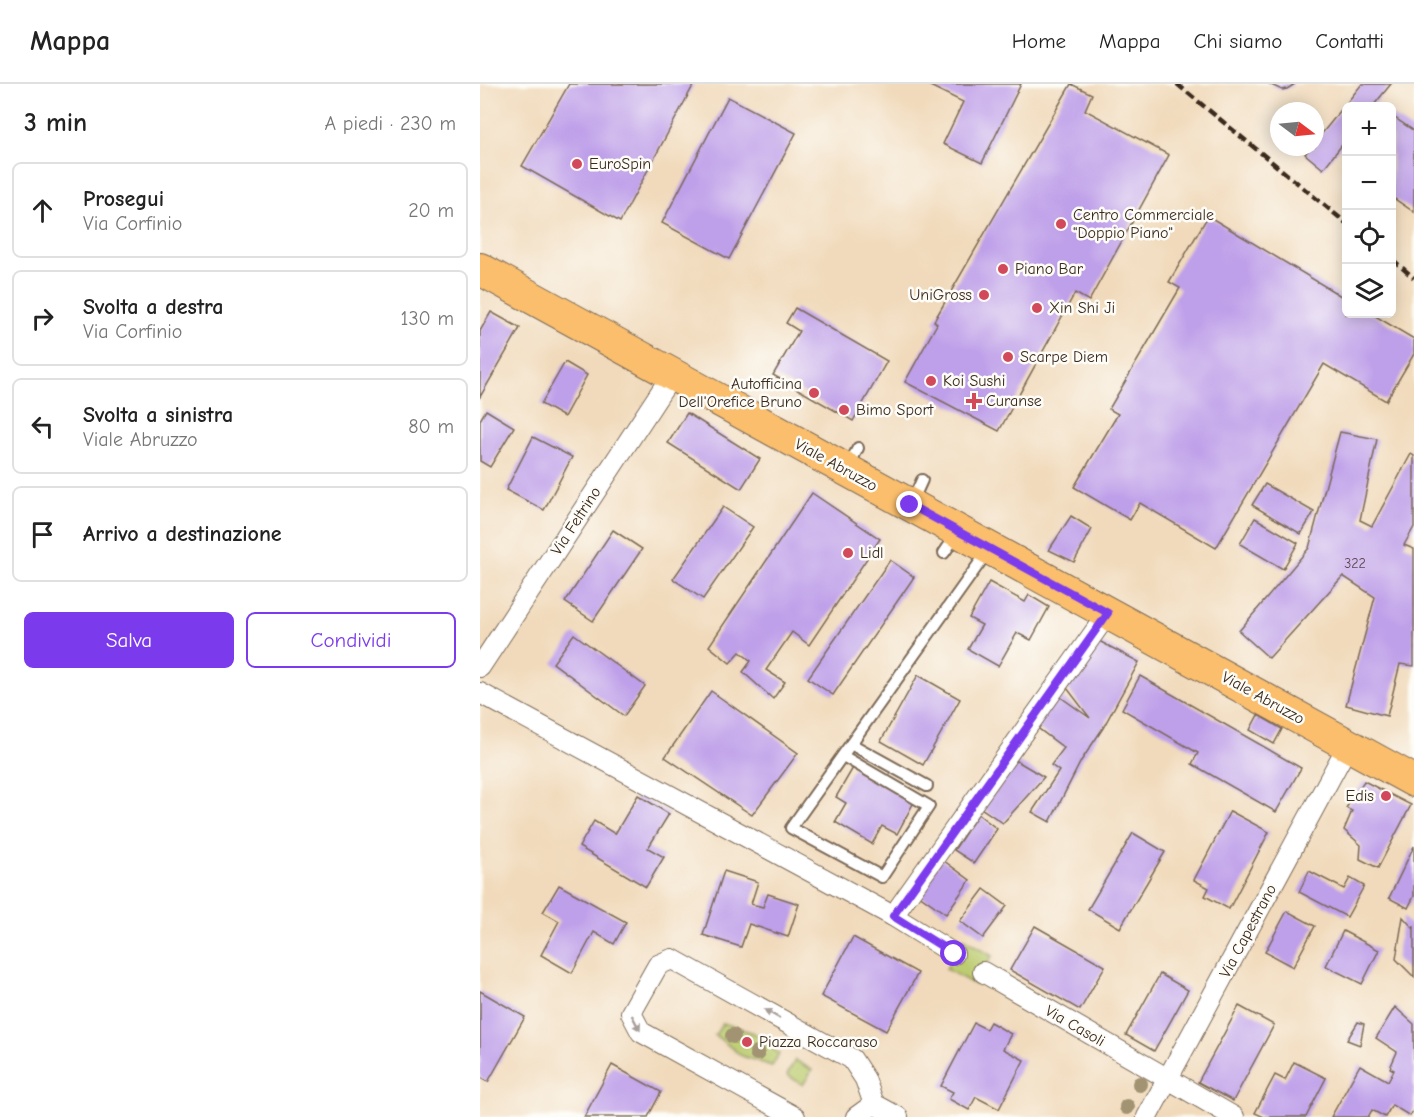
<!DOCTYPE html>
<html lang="it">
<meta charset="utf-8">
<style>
:root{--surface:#fff;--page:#f2f2f2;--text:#222;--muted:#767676;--line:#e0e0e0;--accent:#7c3aed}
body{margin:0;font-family:"Comic Neue",sans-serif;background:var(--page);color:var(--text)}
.controls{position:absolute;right:18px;top:18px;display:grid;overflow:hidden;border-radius:9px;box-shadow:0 3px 15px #0003}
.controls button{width:54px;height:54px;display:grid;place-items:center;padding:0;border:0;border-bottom:2px solid var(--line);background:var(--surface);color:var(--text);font:30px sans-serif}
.compass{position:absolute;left:790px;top:18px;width:54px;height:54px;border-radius:50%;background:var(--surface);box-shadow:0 3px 15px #0003;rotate:106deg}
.stop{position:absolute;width:18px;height:18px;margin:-14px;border:4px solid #7c3aed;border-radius:50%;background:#fff}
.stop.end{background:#7c3aed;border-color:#fff;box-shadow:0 2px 6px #0008}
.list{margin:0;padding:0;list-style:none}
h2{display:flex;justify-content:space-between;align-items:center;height:78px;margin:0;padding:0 24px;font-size:26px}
h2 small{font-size:20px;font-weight:400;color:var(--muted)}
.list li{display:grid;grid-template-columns:39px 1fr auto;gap:18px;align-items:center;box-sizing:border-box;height:96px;margin:0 12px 12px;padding:0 12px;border:2px solid var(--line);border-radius:9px}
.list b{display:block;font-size:22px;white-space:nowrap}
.list p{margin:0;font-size:20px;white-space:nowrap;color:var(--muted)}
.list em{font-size:20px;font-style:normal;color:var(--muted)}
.actions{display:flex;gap:12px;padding:18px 24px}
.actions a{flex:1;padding:14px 0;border:2px solid var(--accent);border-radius:9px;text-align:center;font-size:21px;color:var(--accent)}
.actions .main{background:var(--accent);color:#fff}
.icon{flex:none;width:33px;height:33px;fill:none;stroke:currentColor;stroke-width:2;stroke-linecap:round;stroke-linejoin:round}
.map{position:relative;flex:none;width:934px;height:1033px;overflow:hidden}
header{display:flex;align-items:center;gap:36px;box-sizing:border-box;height:84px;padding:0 30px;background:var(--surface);border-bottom:2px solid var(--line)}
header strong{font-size:28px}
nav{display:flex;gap:33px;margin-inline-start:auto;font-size:21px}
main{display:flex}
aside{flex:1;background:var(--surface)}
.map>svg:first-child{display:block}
.green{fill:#bccc6f;stroke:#7c7b46;stroke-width:1.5}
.building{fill:#be9fe9}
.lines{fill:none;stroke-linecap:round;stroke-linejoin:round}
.service-casing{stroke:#7b6855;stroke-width:14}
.minor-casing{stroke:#7b6855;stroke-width:22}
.primary-casing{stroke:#7b6855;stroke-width:34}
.service{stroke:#fff;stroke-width:10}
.minor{stroke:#fff;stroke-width:20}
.primary{stroke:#fabe6d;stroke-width:32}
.rail{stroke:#3b2a1e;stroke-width:4.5;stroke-dasharray:9 4.5;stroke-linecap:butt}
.tree{fill:#a29472}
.oneway{fill:#a79f9a}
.route{stroke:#7c3aed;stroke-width:8}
.poi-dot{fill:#d1495b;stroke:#fdfcf7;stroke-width:2}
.labels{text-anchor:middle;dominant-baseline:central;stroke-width:5;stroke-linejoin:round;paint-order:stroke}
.number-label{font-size:14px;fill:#5c4751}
.poi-label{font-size:16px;fill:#3b2a1e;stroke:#fdfcf7;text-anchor:start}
.street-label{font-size:16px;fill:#3b2a1e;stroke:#fdfcf7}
</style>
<header>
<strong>Mappa</strong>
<nav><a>Home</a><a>Mappa</a><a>Chi siamo</a><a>Contatti</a></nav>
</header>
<main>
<aside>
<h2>3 min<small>A piedi · 230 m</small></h2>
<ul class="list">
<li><svg class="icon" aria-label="ahead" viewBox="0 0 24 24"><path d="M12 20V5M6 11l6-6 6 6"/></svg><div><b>Prosegui</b><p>Via Corfinio</p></div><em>20 m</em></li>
<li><svg class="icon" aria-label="right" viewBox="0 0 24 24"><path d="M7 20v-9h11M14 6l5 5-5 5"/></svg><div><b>Svolta a destra</b><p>Via Corfinio</p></div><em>130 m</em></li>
<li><svg class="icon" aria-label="left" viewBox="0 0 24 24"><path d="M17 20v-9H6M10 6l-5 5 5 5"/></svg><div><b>Svolta a sinistra</b><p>Viale Abruzzo</p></div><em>80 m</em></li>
<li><svg class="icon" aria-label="arrive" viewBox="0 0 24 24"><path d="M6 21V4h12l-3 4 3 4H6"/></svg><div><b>Arrivo a destinazione</b></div></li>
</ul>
<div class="actions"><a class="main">Salva</a><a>Condividi</a></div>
</aside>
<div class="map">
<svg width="934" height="1033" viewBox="0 0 934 1033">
<rect width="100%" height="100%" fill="#fdfcf7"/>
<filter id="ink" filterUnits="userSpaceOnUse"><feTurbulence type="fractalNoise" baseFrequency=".0167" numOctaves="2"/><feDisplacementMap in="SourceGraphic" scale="12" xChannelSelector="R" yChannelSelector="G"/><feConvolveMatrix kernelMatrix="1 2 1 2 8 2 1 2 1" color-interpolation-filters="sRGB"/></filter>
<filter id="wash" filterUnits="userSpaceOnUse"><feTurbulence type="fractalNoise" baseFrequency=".008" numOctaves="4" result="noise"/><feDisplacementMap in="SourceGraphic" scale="24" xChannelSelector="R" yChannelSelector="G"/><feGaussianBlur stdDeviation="1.35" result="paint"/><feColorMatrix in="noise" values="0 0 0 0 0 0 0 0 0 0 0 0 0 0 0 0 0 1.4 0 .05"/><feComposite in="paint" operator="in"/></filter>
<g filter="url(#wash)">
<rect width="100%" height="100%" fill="#f1dabb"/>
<g class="green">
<polygon points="482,854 512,872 495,901 466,885"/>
<polygon points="243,939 274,949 299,970 292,982 262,972 235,951"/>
<polygon points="315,976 332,986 323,1001 307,991"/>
</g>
<g id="blocks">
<g class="building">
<polygon points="89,0 214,0 140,138 42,82"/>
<polygon points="446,0 541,0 502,79 463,60 483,18"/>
<polygon points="591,0 612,10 605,26 689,71 609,217 595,209 519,347 425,298 457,240 454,237"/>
<polygon points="789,0 815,0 807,5 802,6"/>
<polygon points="882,0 911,0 893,22 866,22 866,56 843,85 825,70 831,63 835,63 835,58"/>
<polygon points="248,13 316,49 249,175 182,139"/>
<polygon points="912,32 934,47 934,128 912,113"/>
<polygon points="728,132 866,215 866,230 892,230 934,255 934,270 906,317 844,280 736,464 660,419 650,436 594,403 638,330 629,325 700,204 689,198"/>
<polygon points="315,224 407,277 373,337 293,291 319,247 306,239"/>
<polygon points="11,228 40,244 0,313 0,247"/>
<polygon points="85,278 107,291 84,333 61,320"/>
<polygon points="6,326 34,343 10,383 0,377 0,336"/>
<polygon points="207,329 280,375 261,405 188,359"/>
<polygon points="860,348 897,355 880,436 892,442 931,370 934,372 934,443 924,461 934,465 934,582 920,580 907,632 866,621 895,513 863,492 789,574 759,547 829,464"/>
<polygon points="53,353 92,373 64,426 26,406"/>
<polygon points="785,400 834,428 821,450 772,421"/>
<polygon points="332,409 400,455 329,561 312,548 286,586 305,598 293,615 263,588 271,577 260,568 250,579 229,562"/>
<polygon points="243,423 273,443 223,515 193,495"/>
<polygon points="591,432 612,445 594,478 569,466"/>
<polygon points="775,434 818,459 803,485 760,460"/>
<polygon points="133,446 162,465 113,537 85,518"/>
<polygon points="410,476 434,493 353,611 328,594"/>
<polygon points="509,498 545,518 549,511 569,523 551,556 537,549 518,582 488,565 502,541 489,534"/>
<polygon points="94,550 165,602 144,632 73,579"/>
<polygon points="619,557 659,578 623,644 601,677 570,738 552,728 579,687 571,681 584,664 555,642 579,612 610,634 587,604"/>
<polygon points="438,591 480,615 443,681 401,657"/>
<polygon points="660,592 821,684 796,728 712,680 718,669 642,625"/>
<polygon points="231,607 318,669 272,731 185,673"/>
<polygon points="778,631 802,645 794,660 770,646"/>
<polygon points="532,674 564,693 523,739 498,722"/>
<polygon points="374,682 435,716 417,750 402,742 392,760 355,738 366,719 356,713"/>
<polygon points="884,697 931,721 898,784 880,775 881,761 864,746 872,727 866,724"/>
<polygon points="158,711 189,730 168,764 184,773 166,803 99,763 114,737 135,750"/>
<polygon points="750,727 789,748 749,825 725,812 729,804 714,796"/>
<polygon points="498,730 517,745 494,779 474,766"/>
<polygon points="653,749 685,768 640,844 608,825"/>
<polygon points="934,762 934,812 928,824 909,814"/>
<polygon points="460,774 490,796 466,830 435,808"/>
<polygon points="244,787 278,798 271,820 283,823 288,810 319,820 308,853 269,840 261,863 223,851"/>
<polygon points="829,787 864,805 870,794 884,802 867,833 819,808"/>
<polygon points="79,801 146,838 134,860 114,848 92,889 61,871 79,837 63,828"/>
<polygon points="504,805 527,822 503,854 480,837"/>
<polygon points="807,827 835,842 813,883 785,868"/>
<polygon points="923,833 933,844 934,842 934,893 916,875"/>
<polygon points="555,842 625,882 600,926 530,886"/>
<polygon points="863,847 899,866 882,900 846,882"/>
<polygon points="373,853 438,889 406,947 341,912"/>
<polygon points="680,890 708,906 674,967 646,951"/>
<polygon points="0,907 45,933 8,998 0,993"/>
<polygon points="759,922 794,941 753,1017 718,998"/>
<polygon points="915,923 934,940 934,1025 930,1032 912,1021 905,1033 892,1026 888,1033 851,1033 880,981 908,997 914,986 910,984 917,968 896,954"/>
<polygon points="510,938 531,950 523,965 544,976 519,1025 496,1013 489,1026 469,1015 473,1008 461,1002 494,939 506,945"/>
<polygon points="878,938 884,940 880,961 867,956"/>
<polygon points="814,978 846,994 826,1033 784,1033 775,1029 795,991 805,996"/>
<polygon points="132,981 181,1008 168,1033 104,1033"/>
</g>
</g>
</g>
<g filter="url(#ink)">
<use href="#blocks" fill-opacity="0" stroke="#7b6855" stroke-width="1.5"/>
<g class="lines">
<defs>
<g id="service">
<polyline points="367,385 378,364"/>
<polyline points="432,418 442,396"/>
<polyline points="464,469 477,450"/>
<polyline points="371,660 447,702"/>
<polyline points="363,672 449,722 402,793 311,744 508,467"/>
</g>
<g id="minor">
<polyline points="0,583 192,291"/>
<polyline points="0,609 413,832"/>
<polyline points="474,870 413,832 628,529"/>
<polyline points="503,888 754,1033"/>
<polyline points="315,1033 161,948 151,929 178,881 192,875 372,975 385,995 394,1020 418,1033"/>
<polyline points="376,1033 394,1020"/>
<polyline points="667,1033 868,661"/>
</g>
<polyline id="primary" points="0,185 934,697"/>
</defs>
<use href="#service" class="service-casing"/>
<use href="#minor" class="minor-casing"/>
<use href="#primary" class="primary-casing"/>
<use href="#service" class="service"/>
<use href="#minor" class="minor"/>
<use href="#primary" class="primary"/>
<g class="rail">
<polyline points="697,0 866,139"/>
<polyline points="912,175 934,194"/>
</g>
</g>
<g class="tree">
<circle cx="253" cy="952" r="8"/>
<circle cx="277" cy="969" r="8"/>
<circle cx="660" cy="1000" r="8"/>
<circle cx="647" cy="1023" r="8"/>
</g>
<defs><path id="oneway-solid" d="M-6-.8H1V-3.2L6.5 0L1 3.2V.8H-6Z" transform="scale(1.5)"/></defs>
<g class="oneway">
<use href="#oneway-solid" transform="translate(292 930) rotate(-151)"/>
<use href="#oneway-solid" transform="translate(156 939) rotate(62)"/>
</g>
</g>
<g class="lines" filter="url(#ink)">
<polyline class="route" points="430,421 628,529 413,832 474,870"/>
</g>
<g class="poi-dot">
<circle cx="97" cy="80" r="6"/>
<circle cx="581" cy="140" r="6"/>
<circle cx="523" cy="185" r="6"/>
<circle cx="504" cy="211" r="6"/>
<circle cx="557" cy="224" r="6"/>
<circle cx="528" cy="273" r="6"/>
<circle cx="451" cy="297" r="6"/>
<circle cx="334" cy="309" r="6"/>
<path d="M491 308h6v6h6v6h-6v6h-6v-6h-6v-6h6z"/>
<circle cx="364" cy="326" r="6"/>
<circle cx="368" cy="469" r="6"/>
<circle cx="906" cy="712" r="6"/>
<circle cx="267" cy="958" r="6"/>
</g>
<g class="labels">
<g class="number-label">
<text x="875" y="479">322</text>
</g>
<g class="poi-label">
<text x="109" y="80">EuroSpin</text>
<text x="593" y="131">Centro Commerciale<tspan x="593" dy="18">"Doppio Piano"</tspan></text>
<text x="535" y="185">Piano Bar</text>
<text x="492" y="211" text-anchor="end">UniGross</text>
<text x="569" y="224">Xin Shi Ji</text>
<text x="540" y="273">Scarpe Diem</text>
<text x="463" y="297">Koi Sushi</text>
<text x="322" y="300" text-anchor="end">Autofficina<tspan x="322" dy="18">Dell'Orefice Bruno</tspan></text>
<text x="506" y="317">Curanse</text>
<text x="376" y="326">Bimo Sport</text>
<text x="380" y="469">Lidl</text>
<text x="894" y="712" text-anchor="end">Edis</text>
<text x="279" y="958">Piazza Roccaraso</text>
</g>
<g class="street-label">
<text transform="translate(356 381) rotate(29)">Viale Abruzzo</text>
<text transform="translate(96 437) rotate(-57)">Via Feltrino</text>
<text transform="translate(783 614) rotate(29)">Viale Abruzzo</text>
<text transform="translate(768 847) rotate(-62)">Via Capestrano</text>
<text transform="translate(595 942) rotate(30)">Via Casoli</text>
</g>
</g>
</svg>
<div class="controls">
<button>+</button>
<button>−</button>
<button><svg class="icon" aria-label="locate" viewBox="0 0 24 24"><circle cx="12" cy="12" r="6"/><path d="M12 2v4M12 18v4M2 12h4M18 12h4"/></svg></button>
<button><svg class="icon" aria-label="layers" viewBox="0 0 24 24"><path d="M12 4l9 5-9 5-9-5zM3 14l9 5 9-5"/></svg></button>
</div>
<svg class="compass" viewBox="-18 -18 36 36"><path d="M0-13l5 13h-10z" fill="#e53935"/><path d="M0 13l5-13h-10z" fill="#767676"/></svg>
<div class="stop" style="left:474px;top:870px"></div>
<div class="stop end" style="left:430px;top:421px"></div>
</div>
</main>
